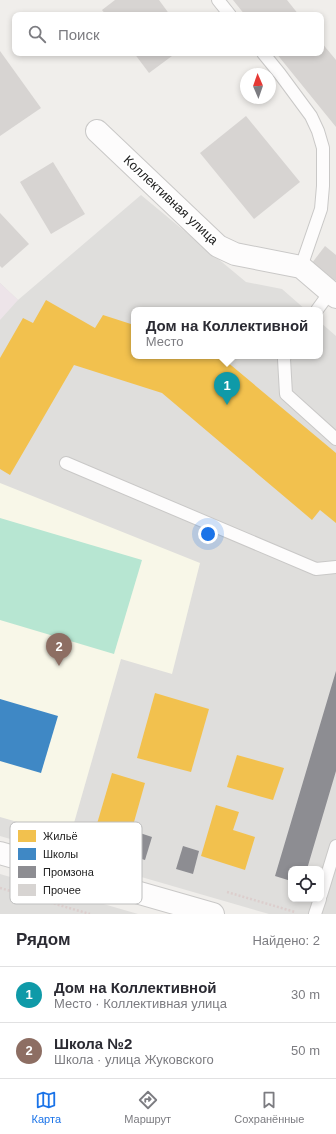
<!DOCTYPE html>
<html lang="ru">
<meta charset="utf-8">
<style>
:root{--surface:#fff;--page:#f2f2f3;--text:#2b2b33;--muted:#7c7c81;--line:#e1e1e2;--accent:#1a73e8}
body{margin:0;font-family:Helvetica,sans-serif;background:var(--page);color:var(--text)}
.controls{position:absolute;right:12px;bottom:12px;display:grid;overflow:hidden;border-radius:8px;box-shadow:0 2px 6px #0003}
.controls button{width:36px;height:36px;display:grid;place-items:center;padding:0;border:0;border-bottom:1px solid var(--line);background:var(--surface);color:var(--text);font:20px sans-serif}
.compass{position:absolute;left:240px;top:68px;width:36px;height:36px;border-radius:50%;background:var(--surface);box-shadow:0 2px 6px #0003;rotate:358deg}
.you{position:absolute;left:208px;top:534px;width:14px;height:14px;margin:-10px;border:3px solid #fff;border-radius:50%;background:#1a73e8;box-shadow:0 0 0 6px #1a73e833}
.badge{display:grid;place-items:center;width:26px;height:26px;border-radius:50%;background:var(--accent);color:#fff;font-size:13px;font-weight:700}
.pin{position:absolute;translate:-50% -33px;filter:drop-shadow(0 1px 2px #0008)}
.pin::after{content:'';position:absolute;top:21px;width:14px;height:12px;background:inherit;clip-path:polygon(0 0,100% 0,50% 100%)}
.popup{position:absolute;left:131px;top:307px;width:192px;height:52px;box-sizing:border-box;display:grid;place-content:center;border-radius:8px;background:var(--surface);filter:drop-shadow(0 1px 3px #0005);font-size:13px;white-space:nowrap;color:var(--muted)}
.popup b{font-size:15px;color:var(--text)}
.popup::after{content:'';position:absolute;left:50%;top:100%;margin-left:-8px;border:8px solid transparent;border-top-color:var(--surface)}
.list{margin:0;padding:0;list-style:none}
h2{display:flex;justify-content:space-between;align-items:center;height:52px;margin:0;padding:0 16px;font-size:17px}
h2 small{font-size:13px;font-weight:400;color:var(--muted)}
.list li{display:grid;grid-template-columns:26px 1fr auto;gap:12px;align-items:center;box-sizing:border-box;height:56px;padding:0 16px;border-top:1px solid var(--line)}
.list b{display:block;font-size:15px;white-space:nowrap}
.list p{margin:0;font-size:13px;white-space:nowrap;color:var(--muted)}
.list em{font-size:13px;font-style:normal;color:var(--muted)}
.icon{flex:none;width:22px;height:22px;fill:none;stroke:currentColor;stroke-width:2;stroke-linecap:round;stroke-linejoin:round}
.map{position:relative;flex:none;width:336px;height:914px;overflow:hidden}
.search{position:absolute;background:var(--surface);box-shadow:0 2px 6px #0003;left:12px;right:12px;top:12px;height:44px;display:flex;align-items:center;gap:10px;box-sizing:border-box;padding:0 14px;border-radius:8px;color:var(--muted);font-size:15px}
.sheet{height:164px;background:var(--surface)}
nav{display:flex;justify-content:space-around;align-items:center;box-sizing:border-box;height:56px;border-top:1px solid var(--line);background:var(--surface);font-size:11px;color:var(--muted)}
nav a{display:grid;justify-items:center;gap:2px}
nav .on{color:var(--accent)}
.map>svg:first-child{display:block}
.residential{fill:#dfdedc;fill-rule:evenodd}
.industrial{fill:#ede4e9}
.education{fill:#f8f7e8}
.pitch{fill:#b7e6d2}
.homes{fill:#f2c14e}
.schools{fill:#3f88c5}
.industry{fill:#8d8d92}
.building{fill:#d7d4d2}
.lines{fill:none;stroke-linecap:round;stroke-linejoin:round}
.service-casing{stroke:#c9c8c7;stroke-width:14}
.minor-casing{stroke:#c9c8c7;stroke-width:24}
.path{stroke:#dccecd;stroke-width:2.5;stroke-dasharray:2 2;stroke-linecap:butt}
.service{stroke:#fdfcfc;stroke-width:12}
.minor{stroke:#fdfcfc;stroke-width:22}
.labels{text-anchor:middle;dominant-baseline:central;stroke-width:4;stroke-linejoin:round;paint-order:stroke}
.street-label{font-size:13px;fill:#222;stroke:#fff}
.key{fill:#fff;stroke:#bdbdbd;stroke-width:1}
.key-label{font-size:11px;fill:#222}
</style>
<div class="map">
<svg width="336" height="914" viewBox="0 0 336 914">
<rect width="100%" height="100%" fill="#f0eeeb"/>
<g class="residential">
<path d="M 141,195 L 246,282 L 282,289 L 306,310 L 134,310 L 134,356 L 320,356 L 320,322 L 336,336 L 336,914 L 269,914 L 0,836 L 0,283 L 18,300 ZM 291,869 L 321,869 L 321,899 L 291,899 Z"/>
<polygon points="0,874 138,914 0,914"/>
</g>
<polygon class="industrial" points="0,283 18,300 0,320"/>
<polygon class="education" points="0,483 200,563 172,674 121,659 70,837 0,817"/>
<polygon class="pitch" points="0,518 142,560 114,654 0,620"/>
<g class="homes">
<polygon points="46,300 95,328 103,315 134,325 134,356 220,356 336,453 336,523 320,510 312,520 162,393 74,365 10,475 0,469 0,358 23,318 33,323"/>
<polygon points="155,693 209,709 191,772 137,758"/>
<polygon points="237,755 284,768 273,800 227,787"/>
<polygon points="112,773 145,783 125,854 91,844"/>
<polygon points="216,805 239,812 233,830 255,837 245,870 201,856"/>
</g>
<polygon class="schools" points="0,699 58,716 41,773 0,761"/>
<g class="industry">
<polygon points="336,671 336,771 307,869 291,869 291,881 275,876"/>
<polygon points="131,830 152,837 145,860 125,854"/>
<polygon points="183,846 199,851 193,874 176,869"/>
</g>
<g class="building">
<polygon points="115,0 159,0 170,15 106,15 102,10"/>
<polygon points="233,0 287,0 299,15 245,15"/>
<polygon points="321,42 336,60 336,127 276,53 321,53"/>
<polygon points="0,51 41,108 0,136"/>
<polygon points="134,53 176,53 149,73"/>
<polygon points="246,116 300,182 254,219 200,153"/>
<polygon points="53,162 85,214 51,234 20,182"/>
<polygon points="0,213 29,244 2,268 0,266"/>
<polygon points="325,246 336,255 336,280 334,282 312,263"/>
</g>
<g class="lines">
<defs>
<g id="service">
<polyline points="218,0 230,15"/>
<polyline points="263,53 280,74 311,116 318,131 323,148 323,186 321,209 301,267"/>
<polyline points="317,310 330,292"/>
<polyline points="285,356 284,359 286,394 336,439"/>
<polyline points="66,463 316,569 336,567"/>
<polyline points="321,895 336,846"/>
<polyline points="315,914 320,899"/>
</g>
<g id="minor">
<polyline points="97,131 218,246 235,254 301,267 336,297"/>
<polyline points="0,853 213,914"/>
</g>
</defs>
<use href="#service" class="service-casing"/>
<use href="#minor" class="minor-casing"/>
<g class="path">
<polyline points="0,888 90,914"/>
<polyline points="227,892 295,912"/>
</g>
<use href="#service" class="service"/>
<use href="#minor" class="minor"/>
</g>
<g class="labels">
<g class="street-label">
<text transform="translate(171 200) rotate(43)">Коллективная улица</text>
</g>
</g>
<rect x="10" y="822" width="132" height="82" rx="6" class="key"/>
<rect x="18" y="830" width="18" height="12" fill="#f2c14e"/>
<rect x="18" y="848" width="18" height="12" fill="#3f88c5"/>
<rect x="18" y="866" width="18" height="12" fill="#8d8d92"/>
<rect x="18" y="884" width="18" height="12" fill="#d7d4d2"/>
<g class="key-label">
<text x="43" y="840">Жильё</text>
<text x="43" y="858">Школы</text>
<text x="43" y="876">Промзона</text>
<text x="43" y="894">Прочее</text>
</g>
</svg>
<div class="controls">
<button><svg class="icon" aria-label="locate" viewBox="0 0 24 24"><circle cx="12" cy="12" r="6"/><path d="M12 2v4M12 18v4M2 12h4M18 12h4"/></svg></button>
</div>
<svg class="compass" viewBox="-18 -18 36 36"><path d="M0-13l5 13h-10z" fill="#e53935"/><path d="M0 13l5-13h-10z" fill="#7c7c81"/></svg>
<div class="you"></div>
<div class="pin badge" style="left:227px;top:405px;background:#0f9aa8">1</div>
<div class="popup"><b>Дом на Коллективной</b>Место</div>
<div class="pin badge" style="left:59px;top:666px;background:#8d6e63">2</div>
<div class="search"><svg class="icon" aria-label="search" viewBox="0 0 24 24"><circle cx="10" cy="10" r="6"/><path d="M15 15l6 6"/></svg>Поиск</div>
</div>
<section class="sheet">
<h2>Рядом<small>Найдено: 2</small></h2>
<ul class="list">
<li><span class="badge" style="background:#0f9aa8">1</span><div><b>Дом на Коллективной</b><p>Место · Коллективная улица</p></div><em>30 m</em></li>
<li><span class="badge" style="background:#8d6e63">2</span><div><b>Школа №2</b><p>Школа · улица Жуковского</p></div><em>50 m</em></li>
</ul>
</section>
<nav>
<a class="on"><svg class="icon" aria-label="map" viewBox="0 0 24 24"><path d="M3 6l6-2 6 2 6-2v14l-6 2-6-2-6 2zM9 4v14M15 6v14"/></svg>Карта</a>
<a><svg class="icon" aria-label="directions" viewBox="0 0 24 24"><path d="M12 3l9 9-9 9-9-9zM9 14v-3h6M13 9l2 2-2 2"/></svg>Маршрут</a>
<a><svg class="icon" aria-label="saved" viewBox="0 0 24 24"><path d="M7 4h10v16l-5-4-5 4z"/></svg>Сохранённые</a>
</nav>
